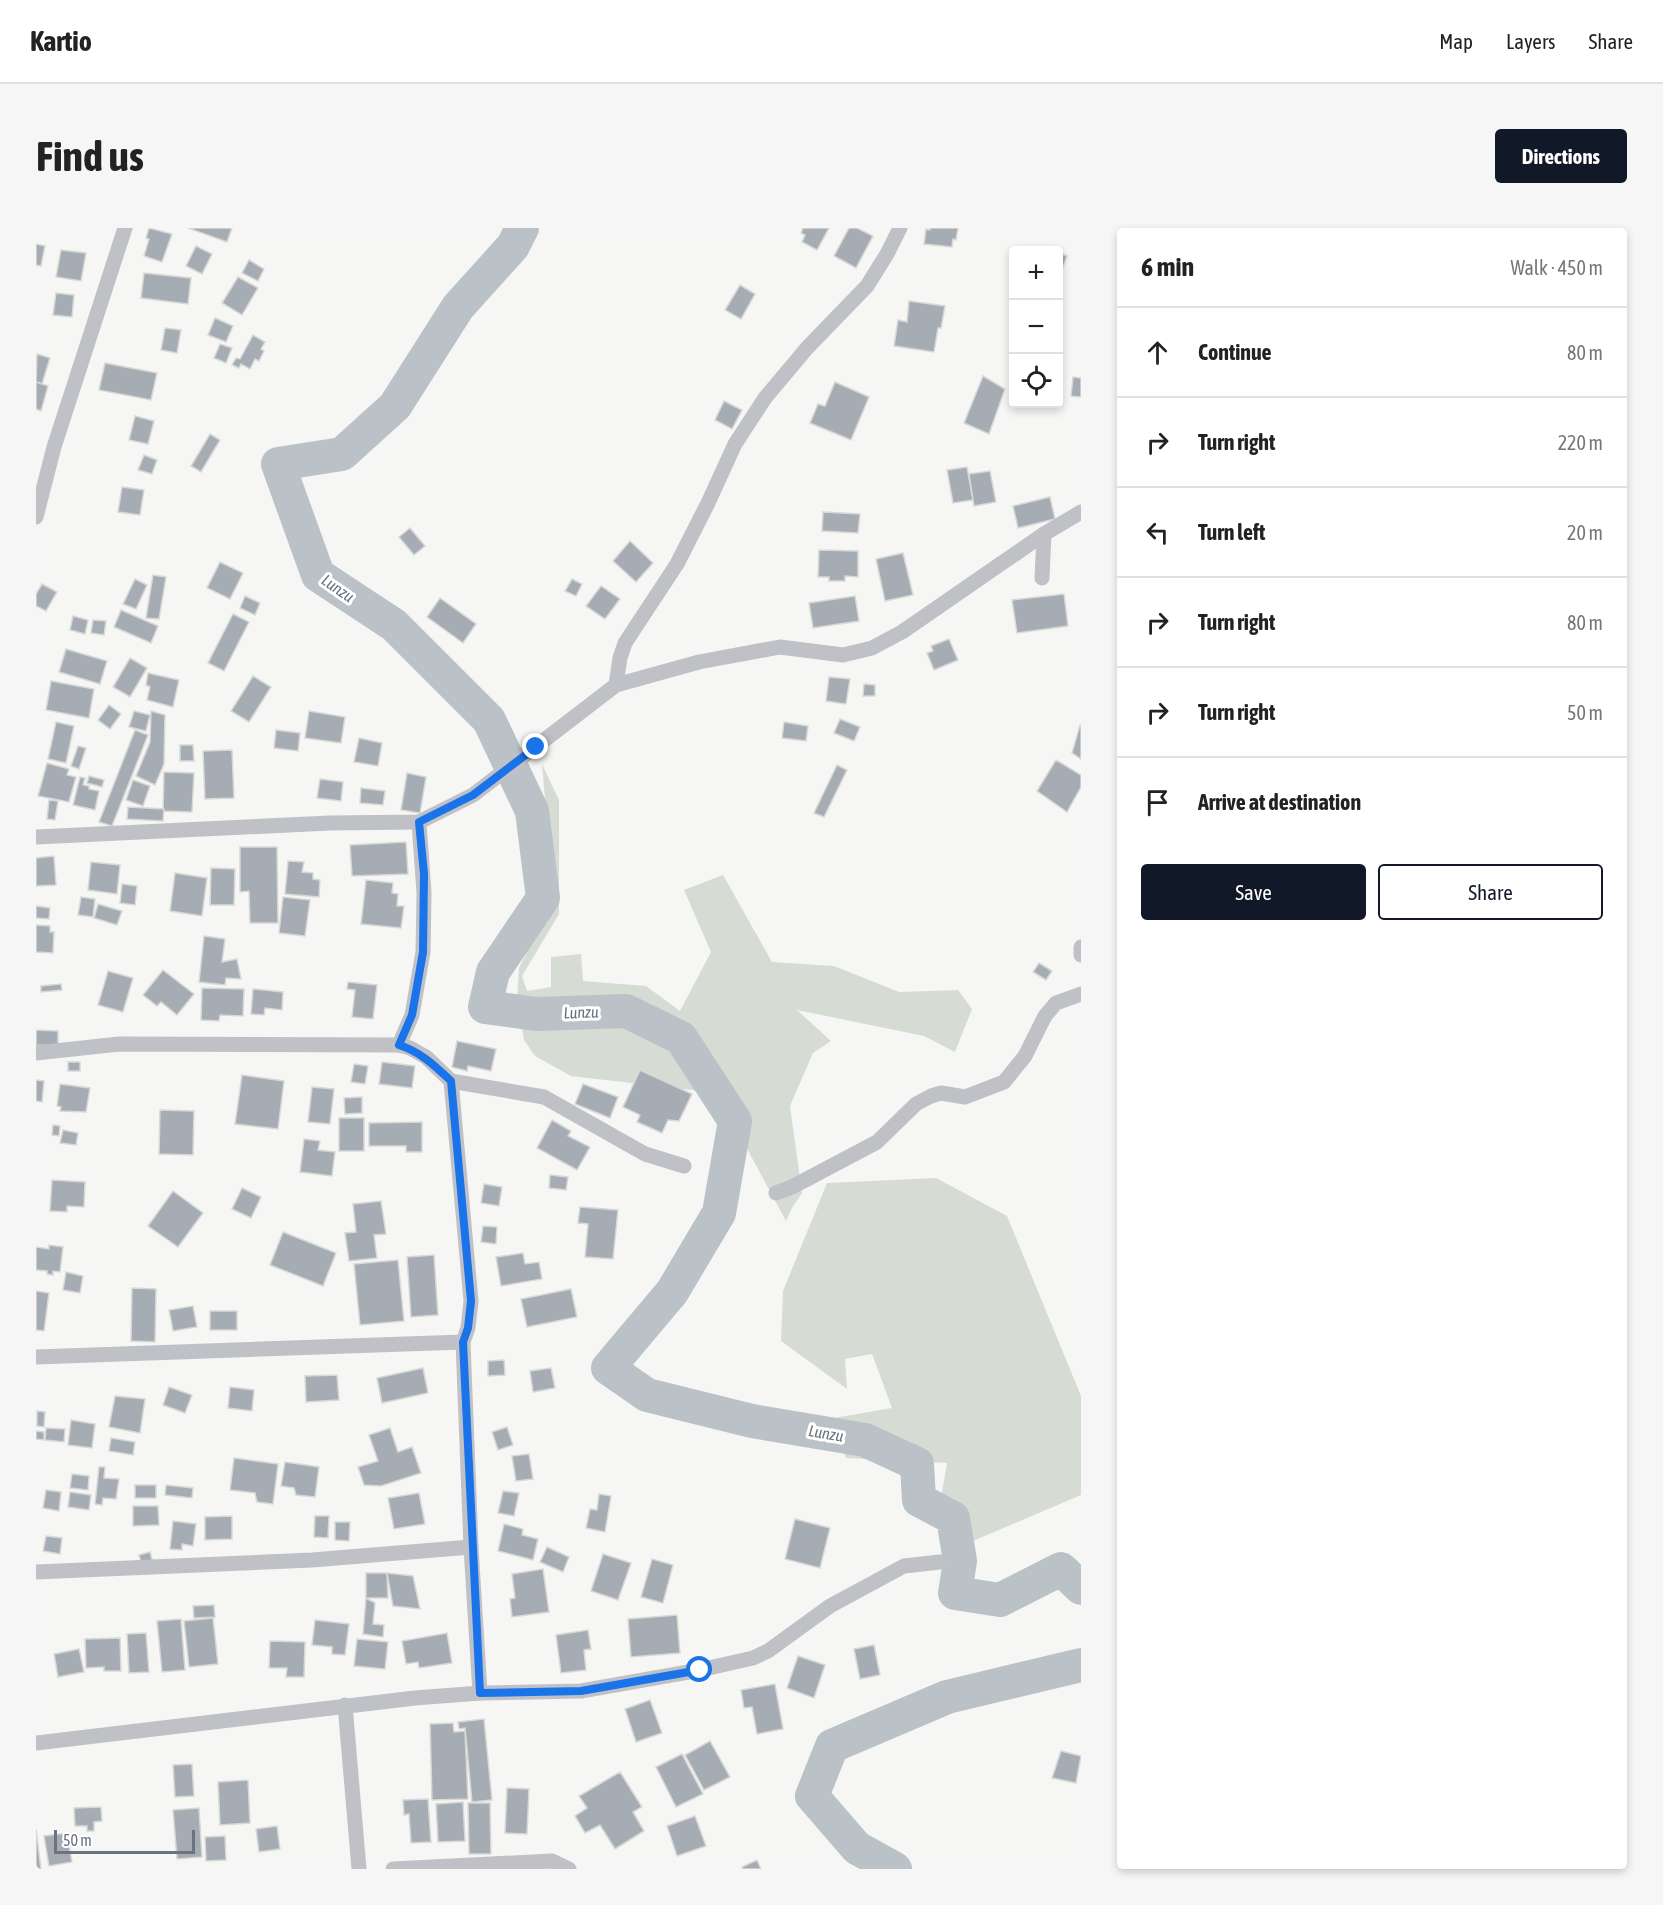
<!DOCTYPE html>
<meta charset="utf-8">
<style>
:root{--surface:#fff;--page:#f6f6f6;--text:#222;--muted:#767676;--line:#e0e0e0;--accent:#111827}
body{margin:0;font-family:"Asap Condensed",sans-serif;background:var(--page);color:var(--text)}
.controls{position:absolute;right:18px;top:18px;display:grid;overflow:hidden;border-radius:6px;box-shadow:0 3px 9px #0003}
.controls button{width:54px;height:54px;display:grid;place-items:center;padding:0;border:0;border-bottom:2px solid var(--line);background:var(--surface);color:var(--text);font:30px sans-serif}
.scale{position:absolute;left:18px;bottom:15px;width:141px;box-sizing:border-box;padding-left:6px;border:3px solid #6a7382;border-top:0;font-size:16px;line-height:21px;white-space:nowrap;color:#6a7382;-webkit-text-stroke:4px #fff;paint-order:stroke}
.stop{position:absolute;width:18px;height:18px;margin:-14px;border:4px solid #1a73e8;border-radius:50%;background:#fff}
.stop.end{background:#1a73e8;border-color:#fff;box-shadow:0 2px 6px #0008}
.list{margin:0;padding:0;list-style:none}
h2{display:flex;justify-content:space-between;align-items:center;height:78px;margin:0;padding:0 24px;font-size:26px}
h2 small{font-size:20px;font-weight:400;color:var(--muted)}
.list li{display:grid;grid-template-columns:39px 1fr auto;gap:18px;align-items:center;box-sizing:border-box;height:90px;padding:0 24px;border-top:2px solid var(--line)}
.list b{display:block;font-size:22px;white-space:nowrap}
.list em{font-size:20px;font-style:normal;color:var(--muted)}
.actions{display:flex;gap:12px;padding:18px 24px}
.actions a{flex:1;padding:14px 0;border:2px solid var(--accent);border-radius:6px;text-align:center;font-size:21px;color:var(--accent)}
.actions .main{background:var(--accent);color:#fff}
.icon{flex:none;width:33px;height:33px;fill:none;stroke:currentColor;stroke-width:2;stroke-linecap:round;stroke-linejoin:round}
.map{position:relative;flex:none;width:1045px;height:1641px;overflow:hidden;border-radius:6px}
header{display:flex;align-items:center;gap:36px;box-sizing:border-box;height:84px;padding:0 30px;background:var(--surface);border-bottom:2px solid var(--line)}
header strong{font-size:28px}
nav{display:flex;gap:33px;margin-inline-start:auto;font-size:21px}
.intro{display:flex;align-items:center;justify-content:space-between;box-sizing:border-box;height:144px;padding:0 36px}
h1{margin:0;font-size:42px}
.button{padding:15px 27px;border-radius:6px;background:var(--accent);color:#fff;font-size:21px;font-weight:700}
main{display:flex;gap:36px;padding:0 36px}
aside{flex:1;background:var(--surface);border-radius:6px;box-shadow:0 3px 9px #0003}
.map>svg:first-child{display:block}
.green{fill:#d6dbd4}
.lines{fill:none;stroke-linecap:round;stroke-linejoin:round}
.river{stroke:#bac1c7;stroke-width:34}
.building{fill:#a6acb3;stroke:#d8d8d7;stroke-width:1.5}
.minor{stroke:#bfc1c6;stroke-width:15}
.route{stroke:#1a73e8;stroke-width:8}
.labels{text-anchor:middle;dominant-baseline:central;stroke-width:6;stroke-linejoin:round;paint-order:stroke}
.water-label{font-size:16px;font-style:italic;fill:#65737e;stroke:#fff}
</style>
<header>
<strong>Kartio</strong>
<nav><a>Map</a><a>Layers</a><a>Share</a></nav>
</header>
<div class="intro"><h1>Find us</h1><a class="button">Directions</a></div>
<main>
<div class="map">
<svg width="1045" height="1641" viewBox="0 0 1045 1641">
<rect width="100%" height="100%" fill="#f6f7f4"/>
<g class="green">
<polygon points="506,536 523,572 523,686 486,748 491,763 515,759 515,729 545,726 547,753 610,758 644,783 675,724 648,662 687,647 736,734 798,738 863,764 922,762 936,781 919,824 888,808 761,782 795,813 777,825 754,878 766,965 756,980 750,993 681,865 535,848 499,828 488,812 481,771 483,740 511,682 512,607"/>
<polygon points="900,950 971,988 1045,1168 1045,1267 937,1313 903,1282 911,1235 810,1230 798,1190 856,1180 836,1126 809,1131 811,1161 745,1113 747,1063 791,955"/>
</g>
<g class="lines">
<g class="river">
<polyline points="486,0 477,18 422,79 359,178 306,226 242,236 282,347 358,397 453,492 496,583 507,670 457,744 449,779 500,786 590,783 645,810 699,893 683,985 636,1064 572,1140 611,1167 716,1193 829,1212 881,1236 883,1272 917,1290 924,1333 919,1365 964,1372 1025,1341 1045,1360"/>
<polyline points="859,1641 821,1620 776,1568 796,1518 911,1469 1045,1437"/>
</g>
</g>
<g class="building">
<polygon points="113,0 136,6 126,34 108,28 113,11 110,10"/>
<polygon points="152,0 196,0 191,14"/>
<polygon points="767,0 793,0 781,22 766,14 769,7 765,5"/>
<polygon points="813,0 821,0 837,8 820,40 798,28"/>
<polygon points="894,0 922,0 920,12 917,11 916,19 888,16 890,1 894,2"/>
<polygon points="0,16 9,18 5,38 0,37"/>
<polygon points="160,18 176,26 166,46 150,38"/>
<polygon points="25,22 50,25 45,53 20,49"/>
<polygon points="1023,25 1031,28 1023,50"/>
<polygon points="213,32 228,41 222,53 206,45"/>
<polygon points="108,45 155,50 152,76 105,70"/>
<polygon points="202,49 222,60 206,87 186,75"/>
<polygon points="704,57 719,66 705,91 689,82"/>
<polygon points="20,65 38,67 36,89 17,87"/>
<polygon points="873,73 909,78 905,100 902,100 898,124 858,118 862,92 871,94"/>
<polygon points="179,90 197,98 190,114 172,107"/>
<polygon points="129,100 145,102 141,125 125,122"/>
<polygon points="217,107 229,114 225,121 228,123 223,133 219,131 214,141 205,136 203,140 196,137 200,130 204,131"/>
<polygon points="184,116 196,120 190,135 178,130"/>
<polygon points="1,126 14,130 6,156 0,154"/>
<polygon points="69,135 121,145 115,172 63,162"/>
<polygon points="947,148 969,161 953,206 928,195"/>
<polygon points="1037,149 1045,150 1045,169 1035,168"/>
<polygon points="0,154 12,158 5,183 0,181"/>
<polygon points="799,154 833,169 815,212 774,195 782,176 789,178"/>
<polygon points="688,173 706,182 696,201 679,192"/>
<polygon points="99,188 118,193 112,216 93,212"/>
<polygon points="174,206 184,212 165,244 155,238"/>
<polygon points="108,227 121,232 116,246 102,242"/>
<polygon points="931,239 937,272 917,275 911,242"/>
<polygon points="954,243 960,274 938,278 933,246"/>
<polygon points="86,259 108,262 104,287 82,284"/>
<polygon points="1014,269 1019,291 982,300 977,278"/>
<polygon points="787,284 824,286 822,305 786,303"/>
<polygon points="374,300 389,318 378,327 363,309"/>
<polygon points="594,313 617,335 600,354 577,333"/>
<polygon points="783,322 822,323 822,349 809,348 809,353 793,353 793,349 782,349"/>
<polygon points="867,325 877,367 849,373 840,331"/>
<polygon points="184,334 207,345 194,371 171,360"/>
<polygon points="117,347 130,349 123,391 110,390"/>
<polygon points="99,351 111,357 100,381 87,376"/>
<polygon points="536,351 546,356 540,368 529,363"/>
<polygon points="6,356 21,364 10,383 0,378 0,366"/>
<polygon points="565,358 584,371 569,391 550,378"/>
<polygon points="1028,366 1032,398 981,405 976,372"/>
<polygon points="209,368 224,375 219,387 204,380"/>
<polygon points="819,368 823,393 777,400 773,375"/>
<polygon points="404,370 440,396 427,415 391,389"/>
<polygon points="85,382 122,398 115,415 78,399"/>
<polygon points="197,386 213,394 188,443 172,435"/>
<polygon points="37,388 52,392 49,406 34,402"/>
<polygon points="57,392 70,393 68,407 55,405"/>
<polygon points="913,411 922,432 898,442 891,425 897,423 895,418"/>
<polygon points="30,421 71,433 64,456 23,444"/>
<polygon points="94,430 111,440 94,469 77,459"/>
<polygon points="112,445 143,452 137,479 111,472 114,459 110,457"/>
<polygon points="217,448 235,459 213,494 195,483"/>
<polygon points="793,449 814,451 810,476 790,473"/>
<polygon points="15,453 58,461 53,490 10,482"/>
<polygon points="828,456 839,457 839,468 827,468"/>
<polygon points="73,477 85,486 74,501 62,492"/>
<polygon points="98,483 114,487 110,503 93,499"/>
<polygon points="115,483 129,487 128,536 119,557 100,548 114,514"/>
<polygon points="273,483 309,489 305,515 269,510"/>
<polygon points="804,491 824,499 818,513 798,505"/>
<polygon points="20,494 38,498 30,535 12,531"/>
<polygon points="748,494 772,498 770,513 746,510"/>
<polygon points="1044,497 1045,497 1045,531 1036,525"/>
<polygon points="99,502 112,507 76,598 63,594"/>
<polygon points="240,502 264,505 262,523 238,520"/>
<polygon points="323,510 346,515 342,538 318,534"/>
<polygon points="144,517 157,517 158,533 144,533"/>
<polygon points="42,518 50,520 43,541 35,538"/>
<polygon points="196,522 198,570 169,571 167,523"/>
<polygon points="1020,532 1045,547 1045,559 1031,584 1001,563"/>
<polygon points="11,535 33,541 31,547 40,549 33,574 2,568"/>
<polygon points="801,537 811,542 788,589 778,585"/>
<polygon points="128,544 158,545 156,584 127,583"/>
<polygon points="371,545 390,549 384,585 365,582"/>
<polygon points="53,548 68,552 66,559 51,555"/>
<polygon points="44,549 49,550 47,557 53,558 53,561 63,563 59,582 37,577"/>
<polygon points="284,551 307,554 305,573 281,570"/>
<polygon points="97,552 114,558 107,578 90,572"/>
<polygon points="325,560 349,563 347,577 324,575"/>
<polygon points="13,572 22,573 19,592 11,591"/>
<polygon points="92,579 128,581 127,593 91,591"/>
<polygon points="370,614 372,646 316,648 314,617"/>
<polygon points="204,619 241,619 242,695 214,695 213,663 204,664"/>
<polygon points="18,628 20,657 0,658 0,630"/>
<polygon points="252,633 268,634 266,644 277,645 277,651 284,652 283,669 249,666"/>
<polygon points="55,634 84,637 81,666 52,662"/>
<polygon points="175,640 199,641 198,677 174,677"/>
<polygon points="139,645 171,650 166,688 134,683"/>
<polygon points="330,652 357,655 356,665 362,666 361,678 368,678 365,700 325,696"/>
<polygon points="86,656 101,658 99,677 84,675"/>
<polygon points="45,669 59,671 57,689 42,687"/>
<polygon points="247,669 274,672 269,708 243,705"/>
<polygon points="62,676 86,683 81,697 58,690"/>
<polygon points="0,678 14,680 13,691 0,690"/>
<polygon points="0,697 14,698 14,704 18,704 17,725 0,724"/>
<polygon points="168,708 189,711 186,734 201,731 205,751 190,750 189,757 163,754"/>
<polygon points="1003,735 1016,743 1010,752 997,744"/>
<polygon points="127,742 158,766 141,787 125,774 121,778 107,767"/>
<polygon points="72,743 97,750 87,784 62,777"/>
<polygon points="312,754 341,757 337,791 316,789 319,762 311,761"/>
<polygon points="25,756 26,762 5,764 5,758"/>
<polygon points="166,760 208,761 207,788 184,787 183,793 165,792"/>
<polygon points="217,761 247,764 246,782 229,780 228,787 215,786"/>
<polygon points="0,802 22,803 22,818 0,817"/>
<polygon points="421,813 460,821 455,843 432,838 431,843 416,839"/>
<rect x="32" y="834" width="12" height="9"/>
<polygon points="346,834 379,838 376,860 343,856"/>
<polygon points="318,836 332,838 329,856 315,854"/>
<polygon points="604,842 656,866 643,893 632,892 626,905 601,894 604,887 587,879"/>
<polygon points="206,847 248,853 242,901 199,896"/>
<polygon points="0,852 8,853 6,874 0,873"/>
<polygon points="24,856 54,860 50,884 24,883 25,879 21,878"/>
<polygon points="547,856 582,869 574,890 539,876"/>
<polygon points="276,859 298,861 294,896 272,894"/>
<polygon points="326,869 326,885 309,886 308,870"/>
<polygon points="124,882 158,883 157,927 123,926"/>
<rect x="303" y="890" width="25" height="33"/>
<polygon points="516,892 535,903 532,908 554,919 541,942 501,920"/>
<polygon points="386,894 386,924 370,924 370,918 333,918 333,895"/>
<polygon points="17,897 24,898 23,908 16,907"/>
<polygon points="27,902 42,905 40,917 24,915"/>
<polygon points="268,911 284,913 282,922 299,924 296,948 264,944"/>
<polygon points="514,947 532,949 530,962 513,960"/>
<polygon points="16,952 49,954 48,979 31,978 31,984 14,983"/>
<polygon points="448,956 466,959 463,978 445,975"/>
<polygon points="206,960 225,969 215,990 196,981"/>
<polygon points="137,963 167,985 142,1019 112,998"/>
<polygon points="345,973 350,1006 338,1007 341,1030 313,1033 309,1005 320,1004 317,976"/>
<polygon points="544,979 582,982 577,1031 549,1029 552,996 542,995"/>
<polygon points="447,998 461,999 460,1016 445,1014"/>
<polygon points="247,1004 300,1025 287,1058 234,1037"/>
<polygon points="13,1017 27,1019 24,1044 17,1043 17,1047 11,1046 11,1043 0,1042 0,1019 13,1021"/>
<polygon points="487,1025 489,1036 503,1034 506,1051 465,1058 460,1029"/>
<polygon points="398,1027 402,1087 375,1089 371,1029"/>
<polygon points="362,1032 368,1093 324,1097 318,1036"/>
<polygon points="30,1044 47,1048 44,1065 27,1062"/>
<polygon points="96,1060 120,1061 119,1114 95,1113"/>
<polygon points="535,1061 541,1089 491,1099 485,1071"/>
<polygon points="0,1063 13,1065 8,1103 0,1102"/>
<polygon points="157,1078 161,1099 137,1103 133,1082"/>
<rect x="174" y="1083" width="27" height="19"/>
<polygon points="468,1132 469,1147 452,1148 452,1133"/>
<polygon points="387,1140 392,1165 346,1175 341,1150"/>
<polygon points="515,1140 519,1160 497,1164 494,1143"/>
<polygon points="301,1147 303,1172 270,1174 269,1148"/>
<polygon points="133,1159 156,1167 149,1185 127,1177"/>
<polygon points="194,1159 218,1162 216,1183 192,1180"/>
<polygon points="79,1168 109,1171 104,1205 73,1199"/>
<polygon points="1,1183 9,1184 8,1199 1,1198"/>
<polygon points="35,1192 59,1196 56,1220 32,1217"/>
<polygon points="471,1199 477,1217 462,1222 456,1204"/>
<polygon points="10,1200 29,1201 28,1214 9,1212"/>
<polygon points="354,1200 362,1224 376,1219 385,1245 345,1258 328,1257 322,1239 342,1233 333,1207"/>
<polygon points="0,1203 8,1204 8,1212 0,1211"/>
<polygon points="75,1210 99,1214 97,1227 73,1223"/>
<polygon points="493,1226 497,1251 480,1253 476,1228"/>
<polygon points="198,1230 242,1236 237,1276 221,1274 219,1265 194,1262"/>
<polygon points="249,1234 283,1239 279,1269 260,1267 258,1260 245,1258"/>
<polygon points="63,1239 69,1239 68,1250 83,1251 80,1271 67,1270 66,1277 59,1276"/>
<polygon points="36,1246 53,1248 52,1262 34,1260"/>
<rect x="99" y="1257" width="21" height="13"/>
<polygon points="130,1257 157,1260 156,1270 129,1267"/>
<polygon points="10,1262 25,1264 23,1283 7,1280"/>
<polygon points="467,1263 483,1265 478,1288 462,1285"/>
<polygon points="34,1264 55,1267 53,1282 32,1279"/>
<polygon points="383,1265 389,1296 358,1301 352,1270"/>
<polygon points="563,1266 575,1268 569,1304 550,1300 554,1281 561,1282"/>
<polygon points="97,1278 122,1278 123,1297 97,1298"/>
<polygon points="196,1288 196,1311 169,1312 169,1289"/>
<polygon points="279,1288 293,1288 292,1310 278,1309"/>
<polygon points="759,1291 794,1300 784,1340 749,1331"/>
<polygon points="137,1293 160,1296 157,1318 146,1316 146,1322 134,1321"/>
<polygon points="299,1294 314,1294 313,1313 299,1312"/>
<polygon points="468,1296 487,1301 486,1307 502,1311 497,1332 462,1323"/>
<polygon points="10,1308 26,1310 24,1326 7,1323"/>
<polygon points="511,1319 533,1329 527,1344 504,1334"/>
<polygon points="114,1324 117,1335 106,1338 103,1327"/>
<polygon points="567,1326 595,1335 582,1372 555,1363"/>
<polygon points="616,1331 637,1337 627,1375 605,1369"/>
<polygon points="507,1341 513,1384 476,1389 474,1371 479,1370 476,1346"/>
<polygon points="330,1345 351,1345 352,1370 330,1370"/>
<polygon points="351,1345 377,1348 384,1381 357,1378"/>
<polygon points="330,1370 339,1375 337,1396 348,1397 347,1409 327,1406"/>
<polygon points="178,1377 179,1389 158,1390 157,1378"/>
<polygon points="641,1387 644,1425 595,1429 592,1391"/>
<polygon points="177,1390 182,1436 153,1439 148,1393"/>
<polygon points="145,1391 149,1442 126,1444 121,1393"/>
<polygon points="279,1392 313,1396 309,1427 296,1426 296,1419 276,1417"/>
<polygon points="552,1402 555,1421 548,1422 550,1442 525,1445 520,1407"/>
<polygon points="110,1405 113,1444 93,1445 91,1406"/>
<polygon points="411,1405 416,1435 383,1440 382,1434 370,1436 366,1413"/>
<polygon points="84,1410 85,1443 68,1443 68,1439 50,1440 49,1411"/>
<polygon points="321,1411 352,1414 349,1441 318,1438"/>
<polygon points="234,1413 269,1414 268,1449 250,1449 251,1440 233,1440"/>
<polygon points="838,1417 844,1447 824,1451 818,1421"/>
<polygon points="43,1421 48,1444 22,1449 18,1426"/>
<polygon points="762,1428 789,1437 778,1470 751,1460"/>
<polygon points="739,1456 747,1501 721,1506 716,1479 708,1480 705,1462"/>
<polygon points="614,1472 626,1505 600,1514 589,1481"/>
<polygon points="448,1491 456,1572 436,1574 429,1500 423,1501 422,1494"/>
<polygon points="417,1495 418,1504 429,1503 432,1571 396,1572 394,1496"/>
<polygon points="674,1513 694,1549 668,1562 649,1527"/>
<polygon points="1025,1523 1045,1528 1040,1555 1016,1550"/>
<polygon points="646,1526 667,1566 640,1579 620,1539"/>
<polygon points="156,1536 158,1568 139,1569 137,1537"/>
<polygon points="584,1544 606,1579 597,1584 608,1603 579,1621 564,1597 549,1605 539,1588 551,1580 543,1568"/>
<polygon points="212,1552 214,1595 184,1597 182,1554"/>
<polygon points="471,1560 493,1561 491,1606 469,1605"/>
<polygon points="392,1571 395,1614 375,1615 373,1586 368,1587 367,1572"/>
<polygon points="427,1574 429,1613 402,1614 400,1576"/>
<polygon points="432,1575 454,1575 455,1626 433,1626"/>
<polygon points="65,1579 66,1593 58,1594 58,1603 51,1603 51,1598 39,1598 38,1580"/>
<polygon points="163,1580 166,1629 141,1631 137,1582"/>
<polygon points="659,1588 670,1618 641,1628 631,1598"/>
<polygon points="241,1598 244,1621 223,1624 220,1601"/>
<polygon points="0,1601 5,1641 0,1641"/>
<polygon points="31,1605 36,1634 13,1638 8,1608"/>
<polygon points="189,1608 190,1632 170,1633 169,1609"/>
<polygon points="721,1632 725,1641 707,1641 706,1639"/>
</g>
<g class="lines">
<g class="minor">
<polyline points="0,289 18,219 89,0"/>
<polyline points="1006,350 1008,306"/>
<polyline points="580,457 584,430 589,415 641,336 672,275 699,216 729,170 771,120 831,58 851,26 864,0"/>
<polyline points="0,609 294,595 383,594 437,567 580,457 663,434 744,419 807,427 836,420 866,404 1008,306 1045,284"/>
<polyline points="1045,719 1045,727"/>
<polyline points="363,817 376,787 387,724 388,665 383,594"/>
<polyline points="0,825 83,816 363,817 374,820 390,829 415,853 508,869 609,926 648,938"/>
<polyline points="415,853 435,1073 432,1100 427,1114 435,1319 444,1465"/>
<polyline points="740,965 756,959 841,914 880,876 895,868 905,865 929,869 968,854 989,828 1009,788 1020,775 1045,766"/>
<polyline points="0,1129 427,1114"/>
<polyline points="0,1344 276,1332 435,1319"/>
<polyline points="309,1477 323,1641"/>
<polyline points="0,1515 379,1470 444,1465 545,1463 664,1442 717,1430 732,1423 794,1378 868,1338 904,1334"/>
<polyline points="357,1641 516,1633 533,1641"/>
</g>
</g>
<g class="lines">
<path class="route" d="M 500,519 L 437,567 L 383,594 L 388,646 L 387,724 L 376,787 L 363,817 C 385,824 399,838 415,853 L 435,1073 L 432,1100 L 427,1114 L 444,1465 L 545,1463 L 664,1442"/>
</g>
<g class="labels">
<g class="water-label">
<text transform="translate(302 360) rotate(35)">Lunzu</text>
<text transform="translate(545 784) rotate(-2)">Lunzu</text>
<text transform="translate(790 1205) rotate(10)">Lunzu</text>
</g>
</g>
</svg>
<div class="controls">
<button>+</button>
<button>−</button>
<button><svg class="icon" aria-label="locate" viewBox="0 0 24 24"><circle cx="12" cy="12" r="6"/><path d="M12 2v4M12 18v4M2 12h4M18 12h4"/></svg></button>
</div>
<div class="scale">50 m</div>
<div class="stop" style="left:664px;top:1442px"></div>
<div class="stop end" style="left:500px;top:519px"></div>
</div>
<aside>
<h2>6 min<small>Walk · 450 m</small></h2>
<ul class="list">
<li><svg class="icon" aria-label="ahead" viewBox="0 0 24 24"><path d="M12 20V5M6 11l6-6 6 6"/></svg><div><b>Continue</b></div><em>80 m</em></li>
<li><svg class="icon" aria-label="right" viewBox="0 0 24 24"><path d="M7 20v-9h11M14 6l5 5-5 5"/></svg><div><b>Turn right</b></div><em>220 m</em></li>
<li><svg class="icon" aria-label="left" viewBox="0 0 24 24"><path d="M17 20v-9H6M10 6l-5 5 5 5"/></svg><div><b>Turn left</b></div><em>20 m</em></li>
<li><svg class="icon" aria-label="right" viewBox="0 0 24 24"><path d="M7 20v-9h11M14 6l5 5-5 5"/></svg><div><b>Turn right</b></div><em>80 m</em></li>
<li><svg class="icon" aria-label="right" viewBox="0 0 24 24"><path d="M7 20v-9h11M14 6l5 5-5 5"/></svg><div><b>Turn right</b></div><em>50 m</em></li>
<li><svg class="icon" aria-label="arrive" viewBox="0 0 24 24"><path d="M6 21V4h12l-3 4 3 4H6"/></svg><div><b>Arrive at destination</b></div></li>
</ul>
<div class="actions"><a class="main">Save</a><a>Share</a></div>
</aside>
</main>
